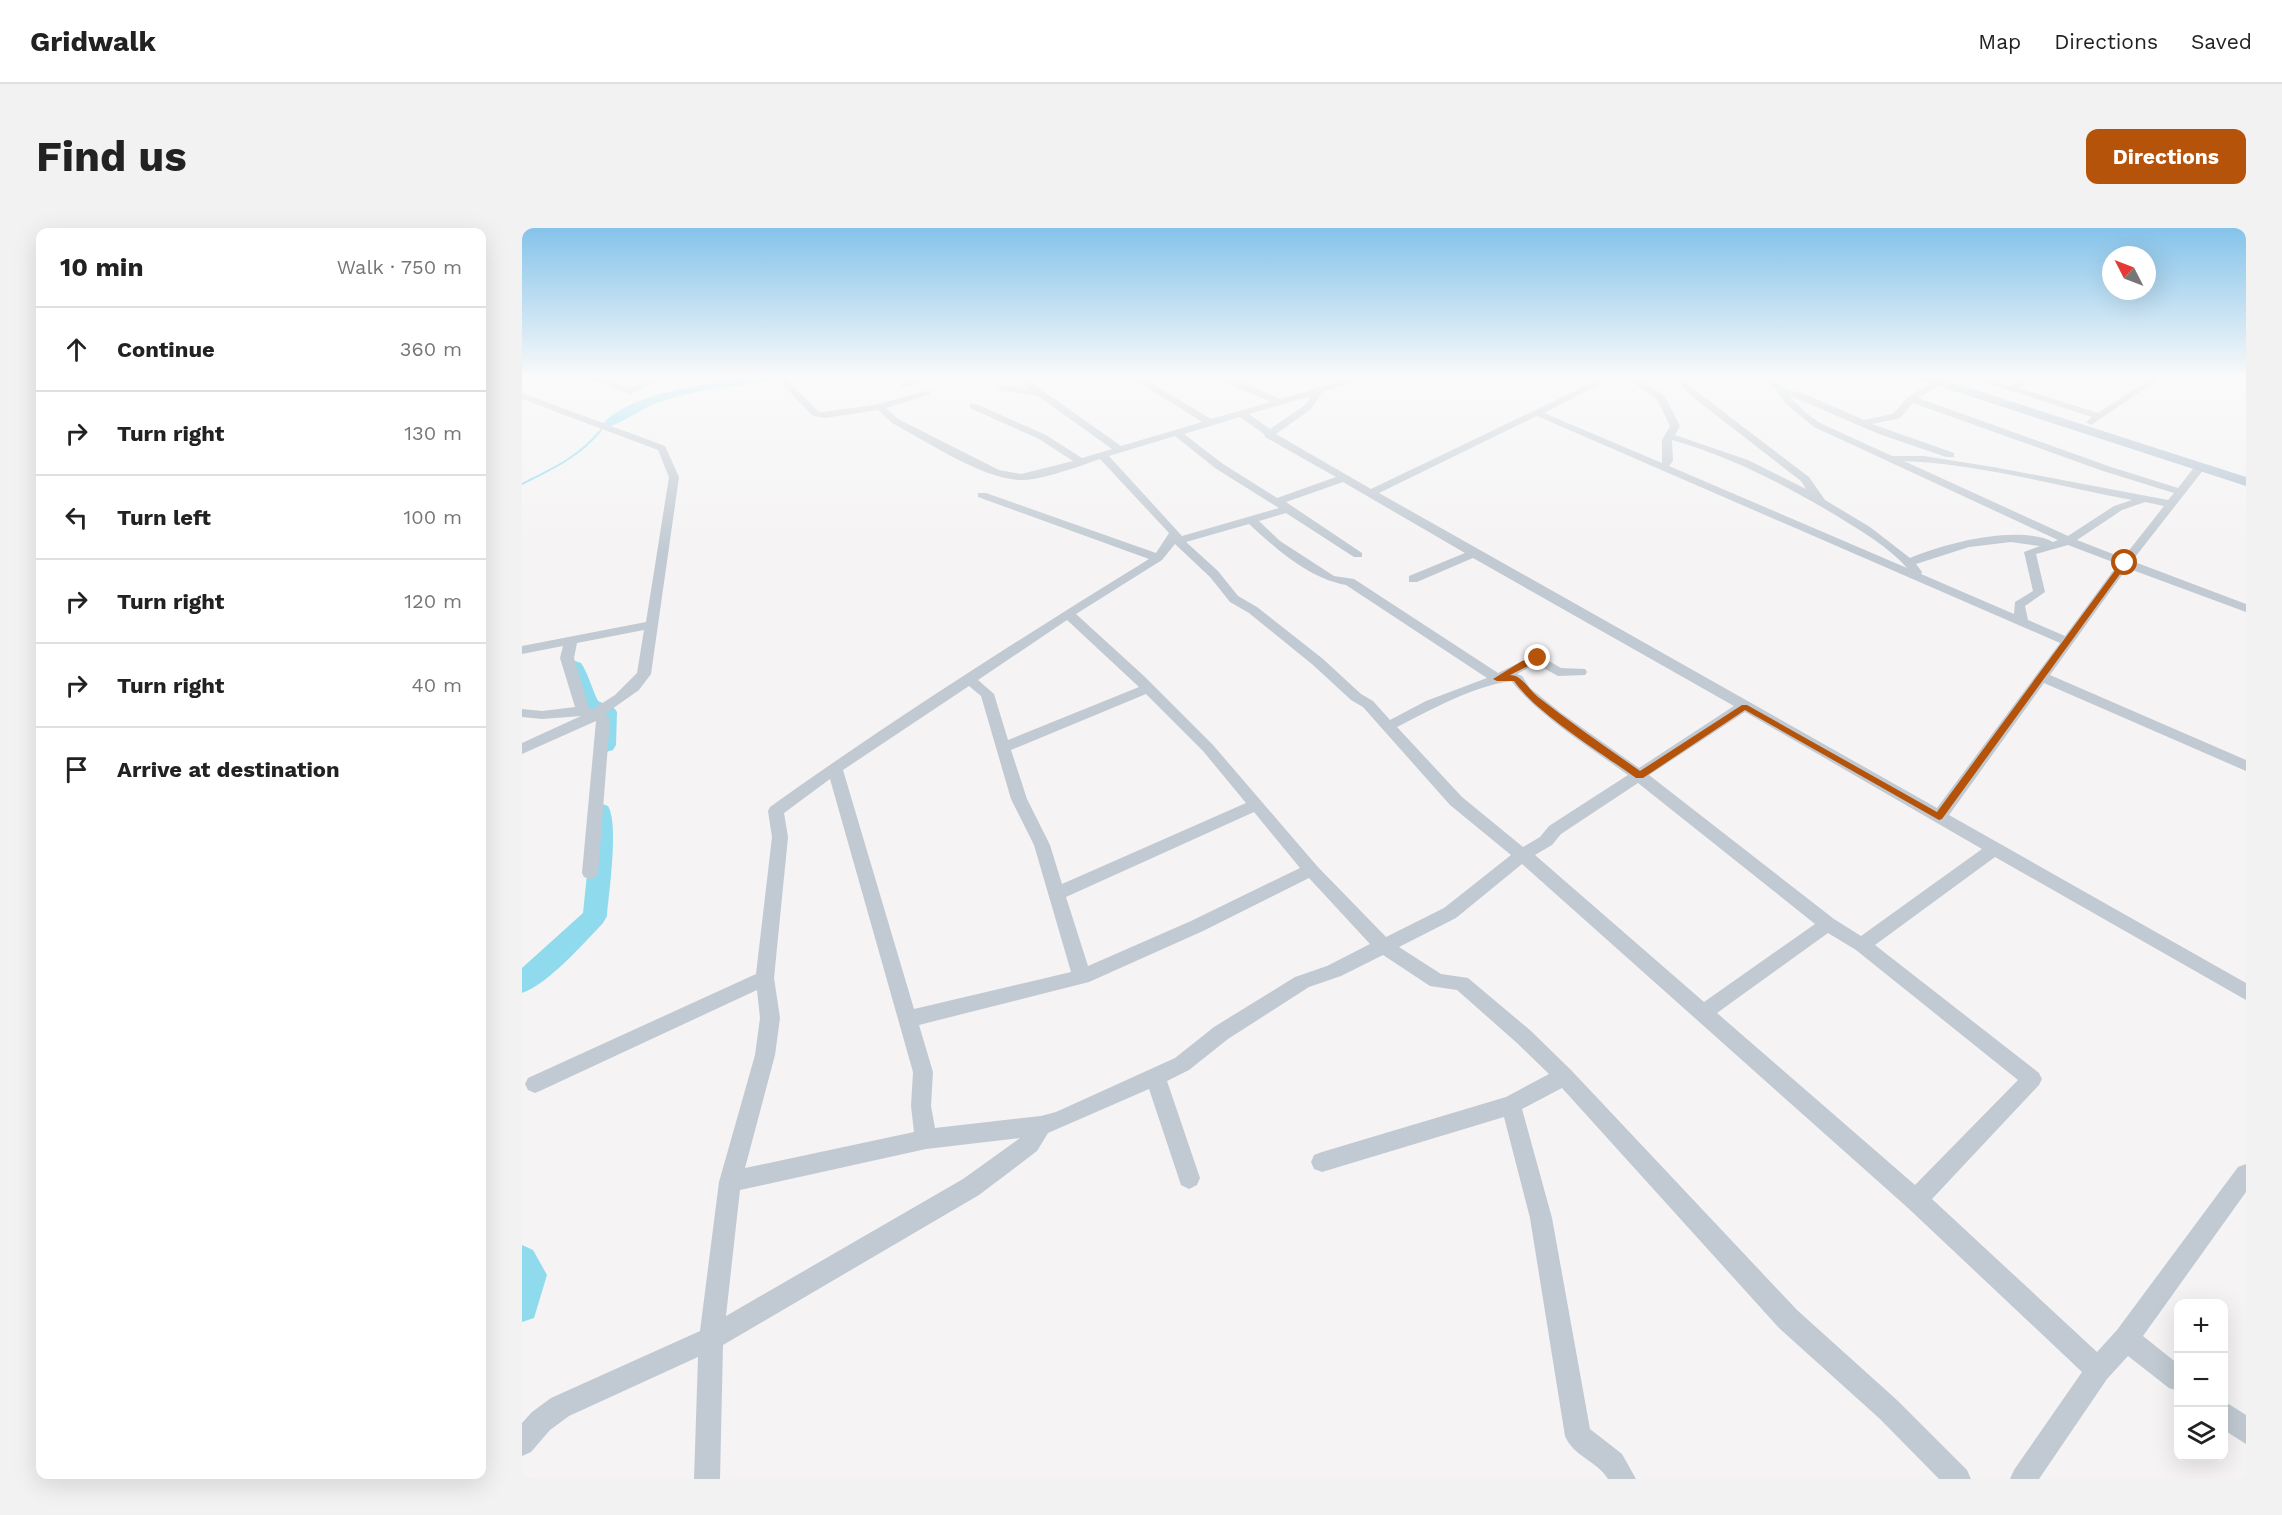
<!DOCTYPE html>
<meta charset="utf-8">
<style>
:root{--surface:#fff;--page:#f2f2f2;--text:#222;--muted:#767676;--line:#e0e0e0;--accent:#b45309}
body{margin:0;font-family:"Work Sans",sans-serif;background:var(--page);color:var(--text)}
.controls{position:absolute;right:18px;bottom:18px;display:grid;overflow:hidden;border-radius:12px;box-shadow:0 6px 24px #0002}
.controls button{width:54px;height:54px;display:grid;place-items:center;padding:0;border:0;border-bottom:2px solid var(--line);background:var(--surface);color:var(--text);font:30px sans-serif}
.compass{position:absolute;left:1580px;top:18px;width:54px;height:54px;border-radius:50%;background:var(--surface);box-shadow:0 6px 24px #0002;rotate:312deg}
.stop{position:absolute;width:18px;height:18px;margin:-14px;border:4px solid #b45309;border-radius:50%;background:#fff}
.stop.end{background:#b45309;border-color:#fff;box-shadow:0 2px 6px #0008}
.list{margin:0;padding:0;list-style:none}
h2{display:flex;justify-content:space-between;align-items:center;height:78px;margin:0;padding:0 24px;font-size:26px}
h2 small{font-size:20px;font-weight:400;color:var(--muted)}
.list li{display:grid;grid-template-columns:39px 1fr auto;gap:18px;align-items:center;box-sizing:border-box;height:84px;padding:0 24px;border-top:2px solid var(--line)}
.list b{display:block;font-size:22px;white-space:nowrap}
.list em{font-size:20px;font-style:normal;color:var(--muted)}
.icon{flex:none;width:33px;height:33px;fill:none;stroke:currentColor;stroke-width:2;stroke-linecap:round;stroke-linejoin:round}
.map{position:relative;flex:none;width:1724px;height:1251px;overflow:hidden;border-radius:12px}
header{display:flex;align-items:center;gap:36px;box-sizing:border-box;height:84px;padding:0 30px;background:var(--surface);border-bottom:2px solid var(--line)}
header strong{font-size:28px}
nav{display:flex;gap:33px;margin-inline-start:auto;font-size:21px}
.intro{display:flex;align-items:center;justify-content:space-between;box-sizing:border-box;height:144px;padding:0 36px}
h1{margin:0;font-size:42px}
.button{padding:15px 27px;border-radius:12px;background:var(--accent);color:#fff;font-size:21px;font-weight:700}
main{display:flex;gap:36px;padding:0 36px}
aside{flex:1;background:var(--surface);border-radius:12px;box-shadow:0 6px 24px #0002}
.map>svg:first-child{display:block}
.lines{fill:none;stroke-linecap:round;stroke-linejoin:round}
.stream{stroke:#90daee;stroke-width:2}
.river{fill:#90daee;fill-rule:evenodd}
.minor{fill:#c1cad2;fill-rule:evenodd}
.major{fill:#b3c2d1;fill-rule:evenodd}
.route{fill:#b45309}
</style>
<header>
<strong>Gridwalk</strong>
<nav><a>Map</a><a>Directions</a><a>Saved</a></nav>
</header>
<div class="intro"><h1>Find us</h1><a class="button">Directions</a></div>
<main>
<aside>
<h2>10 min<small>Walk · 750 m</small></h2>
<ul class="list">
<li><svg class="icon" aria-label="ahead" viewBox="0 0 24 24"><path d="M12 20V5M6 11l6-6 6 6"/></svg><div><b>Continue</b></div><em>360 m</em></li>
<li><svg class="icon" aria-label="right" viewBox="0 0 24 24"><path d="M7 20v-9h11M14 6l5 5-5 5"/></svg><div><b>Turn right</b></div><em>130 m</em></li>
<li><svg class="icon" aria-label="left" viewBox="0 0 24 24"><path d="M17 20v-9H6M10 6l-5 5 5 5"/></svg><div><b>Turn left</b></div><em>100 m</em></li>
<li><svg class="icon" aria-label="right" viewBox="0 0 24 24"><path d="M7 20v-9h11M14 6l5 5-5 5"/></svg><div><b>Turn right</b></div><em>120 m</em></li>
<li><svg class="icon" aria-label="right" viewBox="0 0 24 24"><path d="M7 20v-9h11M14 6l5 5-5 5"/></svg><div><b>Turn right</b></div><em>40 m</em></li>
<li><svg class="icon" aria-label="arrive" viewBox="0 0 24 24"><path d="M6 21V4h12l-3 4 3 4H6"/></svg><div><b>Arrive at destination</b></div></li>
</ul>
</aside>
<div class="map">
<svg width="1724" height="1251" viewBox="0 0 1724 1251">
<rect width="100%" height="100%" fill="#f5f3f3"/>
<g class="lines">
<path class="stream" d="M 0,256 C 30,241 57,229 79,202"/>
<g class="river">
<path d="M 235,148 L 262,148 L 256,152 C 216,158 171,161 132,176 C 120,181 90,201 82,199 L 81,196 C 108,164 194,154 235,148 Z"/>
<path d="M 53,433 L 59,435 C 66,445 70,461 76,473 L 92,480 L 95,484 L 94,517 L 91,522 L 84,524 L 77,522 L 74,517 L 75,487 L 61,481 L 48,455 L 44,439 L 47,435 Z"/>
<path d="M 78,575 L 86,578 C 97,596 87,664 85,688 L 81,695 C 62,715 25,757 0,765 L 0,740 L 61,685 L 68,617 L 67,583 L 70,578 Z"/>
<polygon points="0,1017 11,1022 25,1047 12,1090 0,1094"/>
</g>
<g class="minor">
<polygon points="45,148 77,148 108,160 132,148 140,148 141,150 108,166 75,153 60,155"/>
<path d="M 252,148 L 261,148 L 297,184 L 303,184 L 357,176 L 408,162 L 408,166 L 364,180 L 376,191 L 477,242 L 499,246 L 551,233 L 517,211 L 448,180 L 448,176 L 454,176 L 524,207 L 560,230 L 590,221 L 516,168 L 477,162 L 477,158 L 480,157 L 507,161 L 491,148 L 500,148 L 599,218 L 680,194 L 607,148 L 617,148 L 689,191 L 749,174 C 733,165 709,161 697,148 L 707,148 L 758,171 L 837,148 L 849,148 L 800,164 L 789,181 L 754,206 L 849,261 L 1084,148 L 1094,148 L 1022,185 L 1140,235 L 1140,212 L 1148,198 L 1135,171 L 1102,148 L 1111,148 L 1142,167 L 1158,198 L 1153,207 L 1226,232 L 1284,261 L 1279,253 L 1168,167 L 1150,148 L 1159,148 L 1174,163 L 1287,249 L 1303,272 L 1348,299 L 1388,330 C 1423,315 1496,296 1531,314 L 1536,312 L 1292,199 L 1265,177 L 1243,148 L 1251,148 L 1260,159 L 1287,168 L 1342,192 L 1371,186 L 1386,169 L 1413,153 L 1416,154 L 1416,158 L 1396,170 L 1589,239 L 1656,260 L 1674,237 L 1682,237 L 1682,241 L 1610,333 L 1724,376 L 1724,384 L 1605,340 L 1528,447 L 1724,532 L 1724,543 L 1522,455 L 1427,587 L 1724,755 L 1724,772 L 1473,629 L 1353,717 L 1517,845 L 1520,851 L 1517,857 L 1410,971 L 1575,1124 L 1595,1102 L 1716,939 L 1724,936 L 1724,964 L 1621,1108 L 1656,1136 L 1656,1163 L 1647,1160 L 1606,1128 L 1585,1151 L 1517,1251 L 1488,1251 L 1492,1242 L 1560,1144 L 1386,980 L 1000,636 L 934,690 L 877,719 L 919,746 L 946,750 L 1009,803 L 1049,842 L 1275,1082 L 1376,1173 L 1445,1242 L 1449,1251 L 1417,1251 L 1358,1191 L 1257,1100 L 1040,860 L 1000,881 L 1030,990 L 1068,1201 L 1100,1226 L 1114,1251 L 1086,1251 C 1075,1233 1051,1228 1043,1208 L 1008,990 L 982,889 L 800,944 L 792,941 L 789,934 L 792,927 L 800,924 L 984,869 L 1027,846 L 995,815 L 935,762 L 908,758 L 861,727 L 819,748 L 787,759 L 706,811 L 667,842 L 645,853 L 678,950 L 675,957 L 667,961 L 659,957 L 627,861 L 526,905 L 515,923 L 457,967 L 201,1117 L 198,1251 L 172,1251 L 176,1129 L 47,1188 L 28,1202 L 9,1224 L 0,1228 L 0,1195 L 10,1184 L 29,1170 L 178,1103 L 197,954 L 233,827 L 238,790 L 235,762 L 20,862 L 13,865 L 6,862 L 3,856 L 6,850 L 234,746 L 250,609 L 246,583 L 248,579 C 371,491 499,410 627,331 L 456,269 L 456,265 L 464,265 L 634,325 L 647,305 L 578,231 C 558,238 518,253 497,252 C 459,250 404,213 370,195 L 356,182 L 303,190 L 291,188 ZM 1266,167 L 1357,206 L 1424,229 L 1432,229 L 1432,225 L 1350,196 L 1378,190 L 1391,175 L 1581,243 L 1652,265 L 1646,272 L 1471,239 L 1402,228 L 1370,228 L 1298,195 L 1284,185 ZM 789,168 L 783,177 L 748,201 L 727,186 ZM 1015,188 L 1538,415 L 1415,580 L 857,265 ZM 718,189 L 742,206 L 743,209 L 814,249 L 755,270 L 701,236 L 662,206 ZM 653,208 L 693,240 L 757,280 L 660,308 L 587,228 ZM 1150,212 C 1210,229 1263,257 1315,288 C 1339,303 1367,319 1385,340 L 1147,238 L 1151,233 ZM 1382,233 C 1457,236 1536,258 1610,272 L 1592,278 L 1546,308 ZM 821,254 L 943,325 L 887,348 L 887,354 L 895,354 L 951,330 L 1212,478 L 1117,540 L 1038,484 L 1008,460 L 1000,448 L 995,446 L 1014,436 L 1036,448 L 1063,447 L 1065,444 L 1063,441 L 1039,440 L 1015,426 L 976,445 L 832,351 L 812,348 L 758,313 L 737,293 L 764,285 L 832,329 L 840,329 L 840,325 L 764,274 ZM 1623,274 L 1642,278 L 1601,330 L 1555,312 L 1600,282 ZM 727,296 C 754,321 788,351 824,357 L 965,450 L 904,473 L 868,492 L 851,473 L 839,466 L 801,431 L 735,379 L 716,368 L 696,343 L 664,314 ZM 1489,314 L 1518,318 L 1502,324 L 1511,363 L 1493,374 L 1492,386 L 1399,346 L 1400,344 L 1394,336 L 1447,319 ZM 653,316 L 688,349 L 708,374 L 727,385 L 791,437 L 829,472 L 841,479 L 928,577 L 989,627 L 922,680 L 864,709 L 795,638 L 691,517 L 622,448 L 554,386 L 640,332 ZM 1546,317 L 1596,336 L 1543,408 L 1506,392 L 1503,378 L 1523,364 L 1514,326 ZM 545,392 L 617,459 L 486,512 L 472,466 L 456,452 ZM 989,453 C 1021,491 1066,518 1106,547 L 1027,598 L 1018,609 L 1001,619 L 940,569 L 875,499 C 909,482 951,458 989,453 ZM 447,458 L 459,468 L 489,571 L 512,617 L 549,744 L 392,781 L 321,542 ZM 624,466 L 681,523 L 724,575 L 540,656 L 528,617 L 505,571 L 489,522 ZM 1223,484 L 1460,621 L 1339,708 L 1312,691 L 1127,547 ZM 308,551 L 391,844 L 389,878 L 392,904 L 223,940 L 253,827 L 258,790 L 252,750 L 266,609 L 262,585 ZM 1116,555 L 1293,696 L 1182,774 L 1013,627 L 1030,617 L 1039,606 ZM 732,584 L 778,640 L 669,693 L 566,738 L 544,669 ZM 787,650 L 848,716 L 805,738 L 773,749 L 692,799 L 653,830 L 534,884 L 519,888 L 413,900 L 409,878 L 411,844 L 397,797 L 567,754 L 681,703 ZM 1306,705 L 1334,722 L 1496,852 L 1393,957 L 1195,785 ZM 498,910 L 441,951 L 204,1088 L 218,962 L 404,921 Z"/>
<polygon points="403,148 415,148 381,160 377,157"/>
<polygon points="1444,148 1456,148 1488,158 1505,148 1515,148 1497,160 1576,185 1633,148 1642,148 1569,197 1564,194 1570,189"/>
<polygon points="1713,148 1724,148 1724,152 1714,150"/>
<path d="M 0,165 L 143,218 L 157,249 L 129,446 L 117,462 L 83,486 L 88,491 L 76,645 L 74,649 L 68,651 L 62,649 L 60,645 L 74,493 L 0,526 L 0,515 L 59,488 L 20,491 L 0,489 L 0,481 L 20,483 L 53,479 L 38,430 L 41,418 L 0,426 L 0,418 L 124,394 L 147,249 L 136,222 L 0,171 ZM 122,402 L 115,445 L 93,467 L 71,481 L 67,480 L 52,430 L 55,415 Z"/>
<polygon points="1702,1173 1724,1187 1724,1216 1702,1202"/>
</g>
<polygon class="major" points="1393,148 1410,148 1724,249 1724,258 1395,151"/>
</g>
<linearGradient id="sky" x2="0" y2="1"><stop stop-color="#85c3ea"/><stop offset="0.46" stop-color="#fafafa"/><stop offset="1" stop-color="#fafafa" stop-opacity="0"/></linearGradient>
<rect width="1724" height="323" fill="url(#sky)"/>
<path class="route" d="M 1600,333 L 1606,335 L 1420,591 L 1417,592 L 1223,482 L 1121,550 L 1114,550 C 1080,525 1015,486 992,453 L 975,453 L 971,451 L 1000,433 L 1018,428 L 1018,432 L 988,447 C 1000,447 1007,462 1016,469 C 1049,495 1084,519 1118,543 L 1220,477 L 1225,477 L 1415,584 Z"/>
</svg>
<div class="controls">
<button>+</button>
<button>−</button>
<button><svg class="icon" aria-label="layers" viewBox="0 0 24 24"><path d="M12 4l9 5-9 5-9-5zM3 14l9 5 9-5"/></svg></button>
</div>
<svg class="compass" viewBox="-18 -18 36 36"><path d="M0-13l5 13h-10z" fill="#e53935"/><path d="M0 13l5-13h-10z" fill="#767676"/></svg>
<div class="stop" style="left:1603px;top:335px"></div>
<div class="stop end" style="left:1016px;top:430px"></div>
</div>
</main>
